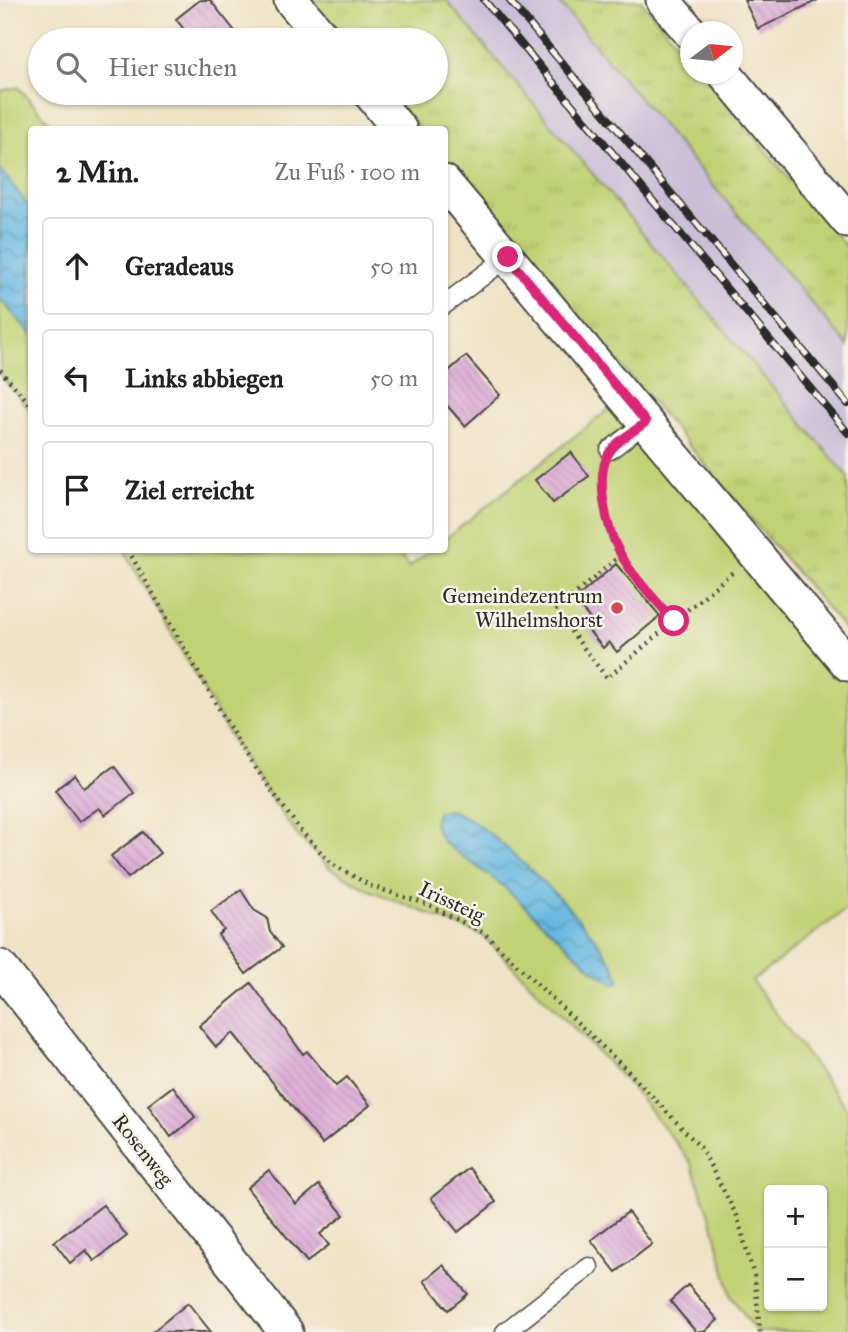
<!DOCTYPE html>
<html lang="de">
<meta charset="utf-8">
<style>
:root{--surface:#fff;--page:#f6f6f6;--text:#202124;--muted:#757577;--line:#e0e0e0}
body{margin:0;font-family:"IM FELL Great Primer",serif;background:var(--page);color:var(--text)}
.controls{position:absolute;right:21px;bottom:21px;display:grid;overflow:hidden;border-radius:7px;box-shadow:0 2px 5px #0004}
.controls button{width:63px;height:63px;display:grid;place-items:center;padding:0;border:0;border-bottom:2px solid var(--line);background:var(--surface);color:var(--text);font:35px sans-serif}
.compass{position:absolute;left:680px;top:21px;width:63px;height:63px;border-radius:50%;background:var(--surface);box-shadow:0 2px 5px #0004;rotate:74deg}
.stop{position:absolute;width:21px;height:21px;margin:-16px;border:5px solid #db2777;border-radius:50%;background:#fff}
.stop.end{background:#db2777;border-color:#fff;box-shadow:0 2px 7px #0008}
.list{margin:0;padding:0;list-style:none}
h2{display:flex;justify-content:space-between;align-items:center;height:91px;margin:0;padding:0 28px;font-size:30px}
h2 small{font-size:23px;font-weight:400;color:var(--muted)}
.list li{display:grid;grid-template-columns:46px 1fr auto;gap:21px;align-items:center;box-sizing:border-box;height:98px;margin:0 14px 14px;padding:0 14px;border:2px solid var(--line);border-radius:7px}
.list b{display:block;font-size:26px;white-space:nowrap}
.list em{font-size:23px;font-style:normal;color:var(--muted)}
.icon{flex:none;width:38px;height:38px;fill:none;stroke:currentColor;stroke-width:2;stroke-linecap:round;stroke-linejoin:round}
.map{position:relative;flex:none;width:848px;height:1332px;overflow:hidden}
.search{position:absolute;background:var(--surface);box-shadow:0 2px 5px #0004;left:28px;top:28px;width:420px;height:77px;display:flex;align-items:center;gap:18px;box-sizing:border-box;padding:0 24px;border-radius:38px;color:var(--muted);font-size:26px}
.panel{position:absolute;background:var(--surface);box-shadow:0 2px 5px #0004;left:28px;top:126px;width:420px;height:427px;border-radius:7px}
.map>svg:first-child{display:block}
.railway{fill:#cabfd7}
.grass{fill:url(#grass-tufts);stroke:#767e50;stroke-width:2}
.park{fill:#c1d274;stroke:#767e50;stroke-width:2;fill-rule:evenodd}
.water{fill:url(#water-waves);stroke:#497286;stroke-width:2}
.building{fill:url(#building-back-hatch)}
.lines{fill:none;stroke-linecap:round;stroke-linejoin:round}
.lane-casing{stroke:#484742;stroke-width:21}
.street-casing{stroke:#484742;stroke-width:37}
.path{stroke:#484742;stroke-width:4.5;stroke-dasharray:2 5;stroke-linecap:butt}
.lane{stroke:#fff;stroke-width:18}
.street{stroke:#fff;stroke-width:33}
.rail-casing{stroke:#2b2b2b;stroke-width:8}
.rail{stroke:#f7f3e8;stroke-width:5;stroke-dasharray:16;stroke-linecap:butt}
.route{stroke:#db2777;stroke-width:9}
.poi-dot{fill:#d1495b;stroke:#f7f3e8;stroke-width:2.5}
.labels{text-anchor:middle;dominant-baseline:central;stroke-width:5;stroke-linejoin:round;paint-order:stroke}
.poi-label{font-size:21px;fill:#2b2b2b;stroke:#f7f3e8;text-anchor:end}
.street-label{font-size:21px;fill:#2b2b2b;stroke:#f7f3e8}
</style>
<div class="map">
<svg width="848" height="1332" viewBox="0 0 848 1332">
<defs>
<pattern id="grass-tufts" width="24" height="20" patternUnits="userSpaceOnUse" patternTransform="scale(1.75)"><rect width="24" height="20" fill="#c1d274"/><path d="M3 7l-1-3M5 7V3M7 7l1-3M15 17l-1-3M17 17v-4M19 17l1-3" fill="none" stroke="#a6b465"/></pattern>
<pattern id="water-waves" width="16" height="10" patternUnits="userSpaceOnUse" patternTransform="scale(1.75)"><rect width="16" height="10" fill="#67b9e2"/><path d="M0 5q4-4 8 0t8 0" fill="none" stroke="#5597b7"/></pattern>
<pattern id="building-back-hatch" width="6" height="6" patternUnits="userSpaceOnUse" patternTransform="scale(1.75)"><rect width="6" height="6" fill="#d9a3d5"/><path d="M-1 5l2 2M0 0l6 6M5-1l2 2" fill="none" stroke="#b085ad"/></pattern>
</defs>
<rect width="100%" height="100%" fill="#f7f3e8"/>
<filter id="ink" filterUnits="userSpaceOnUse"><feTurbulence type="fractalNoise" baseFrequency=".0143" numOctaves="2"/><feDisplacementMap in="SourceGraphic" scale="14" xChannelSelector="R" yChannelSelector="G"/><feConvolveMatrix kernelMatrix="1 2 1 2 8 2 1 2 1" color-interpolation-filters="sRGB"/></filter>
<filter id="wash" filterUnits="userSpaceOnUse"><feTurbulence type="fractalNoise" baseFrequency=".00686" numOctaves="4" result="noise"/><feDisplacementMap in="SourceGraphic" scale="28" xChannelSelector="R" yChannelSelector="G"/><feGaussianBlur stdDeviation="1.57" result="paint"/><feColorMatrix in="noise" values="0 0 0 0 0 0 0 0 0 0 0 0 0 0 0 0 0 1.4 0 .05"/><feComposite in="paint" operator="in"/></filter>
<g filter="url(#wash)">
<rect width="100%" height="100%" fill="#efe3c6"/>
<polygon class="railway" points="445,0 557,0 848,346 848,478"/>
<g class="grass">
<polygon points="310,0 446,0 848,477 848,633 445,158 444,130 420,129 389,93 436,93 436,40 344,40"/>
<polygon points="557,0 641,0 690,59 690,74 702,74 848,249 848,346"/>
</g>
<g class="park">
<polygon points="18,87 56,129 32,130 31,411 0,375 0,91"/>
<path d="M 618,402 L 848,676 L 848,908 L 752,981 L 848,1110 L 848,1332 L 756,1332 L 731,1296 L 713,1224 L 690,1161 L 627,1082 L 482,935 L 371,891 L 330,868 L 297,835 L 241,756 L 124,550 L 395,550 L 409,567 L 431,550 L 444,550 L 445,539 ZM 769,1190 L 822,1190 L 822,1306 L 769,1306 Z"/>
</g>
<g class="water">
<polygon points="0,169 31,209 31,334 0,299"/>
<path d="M 450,810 C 458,814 467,817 474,822 C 512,848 608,939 620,981 L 615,984 L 592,969 L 503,886 L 442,841 L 434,825 L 437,812 Z"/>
</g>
<g id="blocks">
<g class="building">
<polygon points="200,0 210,0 242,40 192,40 176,19"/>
<polygon points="744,0 818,0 758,29"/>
<polygon points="466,356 500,395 465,426 444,402 444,375"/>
<polygon points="571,452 589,476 553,503 535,480"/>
<polygon points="616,564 660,616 617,652 609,642 603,648 584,625 591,620 574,600"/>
<polygon points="114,766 134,793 105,815 99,808 79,822 55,790 75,775 84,788"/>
<polygon points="143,832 160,853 128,878 111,856"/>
<polygon points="241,890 254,910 267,918 270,932 282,947 246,974 218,935 224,930 211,911"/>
<polygon points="251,983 303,1054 307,1051 336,1086 347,1077 370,1105 322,1144 233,1033 216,1047 199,1026"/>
<polygon points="173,1086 195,1117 171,1137 148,1105"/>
<polygon points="469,1168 496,1202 458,1232 431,1198"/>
<polygon points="269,1170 296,1204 319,1185 344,1215 320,1234 329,1245 307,1262 247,1188"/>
<polygon points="103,1205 127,1236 94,1261 86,1250 70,1263 54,1242"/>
<polygon points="628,1212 652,1244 616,1272 591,1240"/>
<polygon points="443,1265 468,1294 448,1310 424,1281"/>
<polygon points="688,1285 718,1320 704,1332 696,1332 670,1301"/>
<polygon points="188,1303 211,1332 152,1332"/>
</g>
</g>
</g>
<g filter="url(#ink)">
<use href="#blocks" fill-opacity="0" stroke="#484742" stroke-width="2"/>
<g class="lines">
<defs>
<g id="lane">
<polyline points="444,305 508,257"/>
<polyline points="610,450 646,422"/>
<polyline points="505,1332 589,1267"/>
</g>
<g id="street">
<polyline points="291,0 325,40"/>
<polyline points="663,0 690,32"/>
<polyline points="725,74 848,221"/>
<polyline points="370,93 400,130"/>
<polyline points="444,182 848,664"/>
<polyline points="0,967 286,1332"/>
</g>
</defs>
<use href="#lane" class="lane-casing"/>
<use href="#street" class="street-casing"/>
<g class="path">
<polyline points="0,370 32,406"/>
<path d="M 603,471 C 597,536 636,575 674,621 L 734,571"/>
<polyline points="128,550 244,752 300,830 332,864 371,886 426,904 484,933 628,1071 701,1148 737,1216 755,1279 760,1332"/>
<polyline points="621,555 555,611 607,678 674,621"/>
</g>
<use href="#lane" class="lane"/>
<use href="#street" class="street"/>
<defs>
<g id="rail">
<polyline points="484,0 848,433"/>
<polyline points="509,0 848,404"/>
</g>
</defs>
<use href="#rail" class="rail-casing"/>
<use href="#rail" class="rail"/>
</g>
</g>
<g class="lines" filter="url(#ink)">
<path class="route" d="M 508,257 L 646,422 C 635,431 616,441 609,453 C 594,477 607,530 620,553 C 633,578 656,600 674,621"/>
</g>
<circle class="poi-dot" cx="617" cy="608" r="7"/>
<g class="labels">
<g class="poi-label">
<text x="603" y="596">Gemeindezentrum<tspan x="603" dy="24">Wilhelmshorst</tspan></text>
</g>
<g class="street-label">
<text transform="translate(452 902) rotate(25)">Irissteig</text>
<text transform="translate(143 1150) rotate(52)">Rosenweg</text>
</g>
</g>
</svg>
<div class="controls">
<button>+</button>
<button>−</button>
</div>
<svg class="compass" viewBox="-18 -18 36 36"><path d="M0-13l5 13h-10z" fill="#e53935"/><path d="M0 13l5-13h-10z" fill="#757577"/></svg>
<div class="stop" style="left:674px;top:621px"></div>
<div class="stop end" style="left:508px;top:257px"></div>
<div class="search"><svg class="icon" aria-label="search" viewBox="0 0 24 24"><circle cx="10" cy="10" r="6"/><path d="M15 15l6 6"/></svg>Hier suchen</div>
<section class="panel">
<h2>2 Min.<small>Zu Fuß · 100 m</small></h2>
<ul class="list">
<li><svg class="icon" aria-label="ahead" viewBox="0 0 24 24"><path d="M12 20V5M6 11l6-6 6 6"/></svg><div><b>Geradeaus</b></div><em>50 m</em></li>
<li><svg class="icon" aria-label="left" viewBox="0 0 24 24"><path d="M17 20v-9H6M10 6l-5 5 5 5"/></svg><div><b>Links abbiegen</b></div><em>50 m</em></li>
<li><svg class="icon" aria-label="arrive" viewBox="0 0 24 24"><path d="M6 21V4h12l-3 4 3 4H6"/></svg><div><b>Ziel erreicht</b></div></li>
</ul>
</section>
</div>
